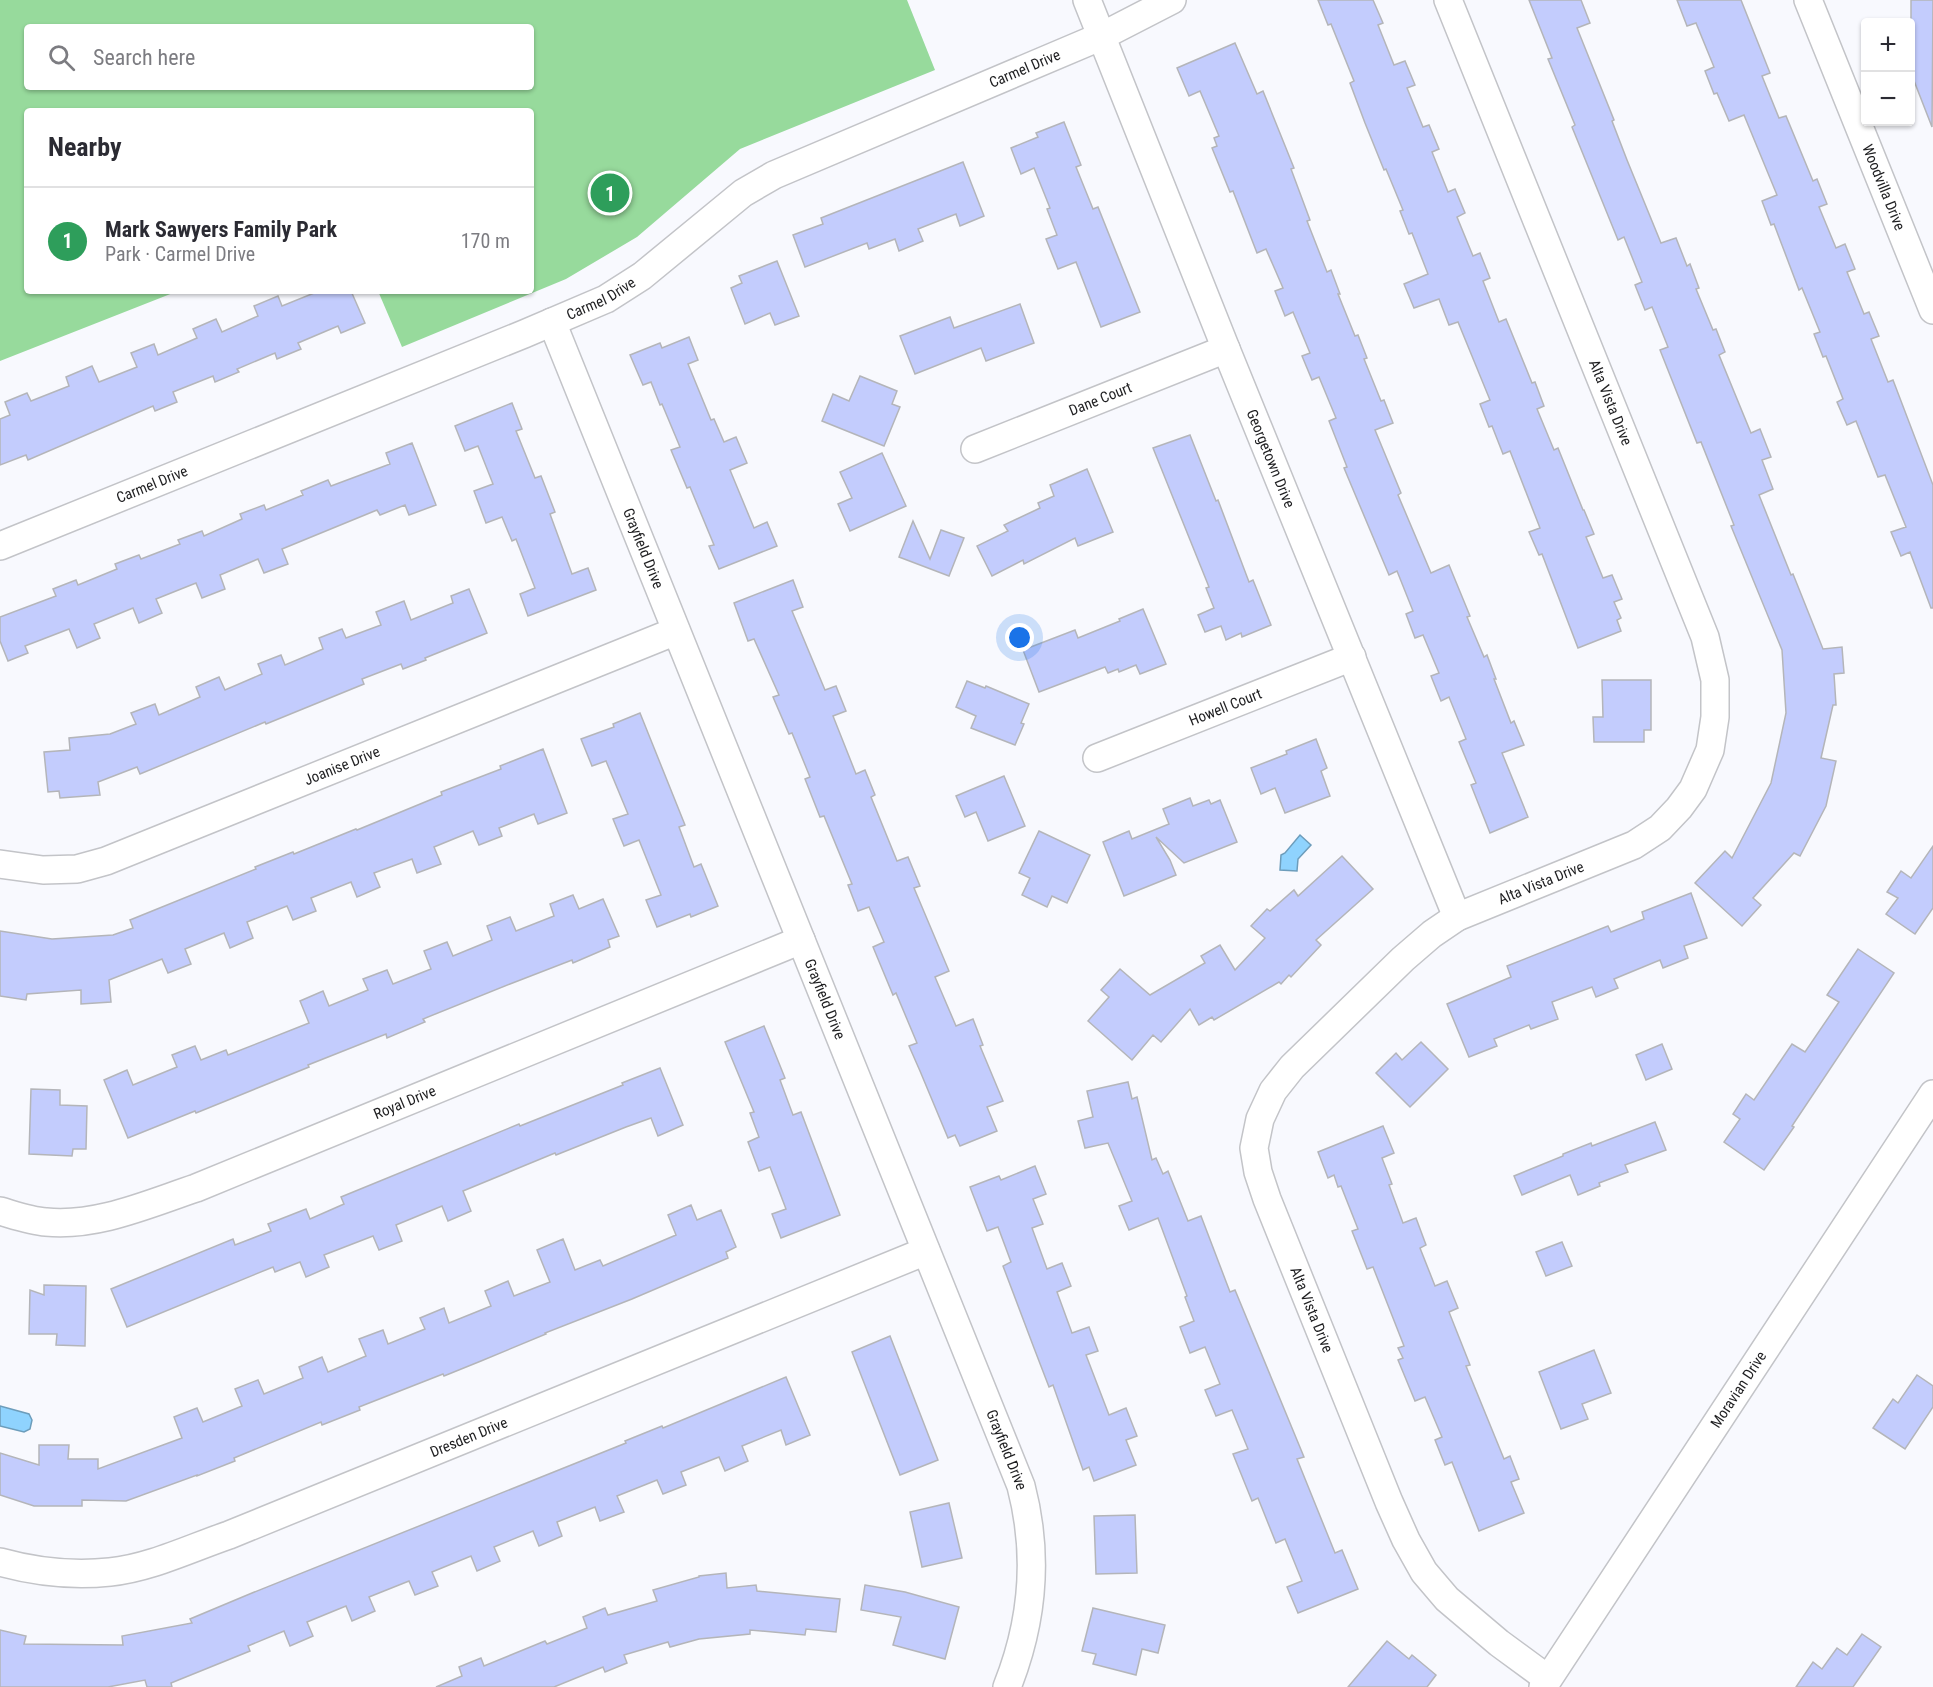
<!DOCTYPE html>
<meta charset="utf-8">
<style>
:root{--surface:#fff;--page:#f7f7f7;--text:#2b2b33;--muted:#7c7c81;--line:#e1e1e2;--accent:#c3376b}
body{margin:0;font-family:"Roboto Condensed",sans-serif;background:var(--page);color:var(--text)}
.controls{position:absolute;right:18px;top:18px;display:grid;overflow:hidden;border-radius:6px;box-shadow:0 2px 4px #0004}
.controls button{width:54px;height:54px;display:grid;place-items:center;padding:0;border:0;border-bottom:2px solid var(--line);background:var(--surface);color:var(--text);font:30px sans-serif}
.you{position:absolute;left:1020px;top:638px;width:21px;height:21px;margin:-15px;border:4px solid #fff;border-radius:50%;background:#1a73e8;box-shadow:0 0 0 9px #1a73e833}
.badge{display:grid;place-items:center;width:39px;height:39px;border-radius:50%;background:var(--accent);color:#fff;font-size:20px;font-weight:700}
.pin{position:absolute;translate:-50% -50%;border:3px solid #fff;box-shadow:0 2px 6px #0006}
.list{margin:0;padding:0;list-style:none}
h2{display:flex;justify-content:space-between;align-items:center;height:78px;margin:0;padding:0 24px;font-size:26px}
h2 small{font-size:20px;font-weight:400;color:var(--muted)}
.list li{display:grid;grid-template-columns:39px 1fr auto;gap:18px;align-items:center;box-sizing:border-box;height:108px;padding:0 24px;border-top:2px solid var(--line)}
.list b{display:block;font-size:22px;white-space:nowrap}
.list p{margin:0;font-size:20px;white-space:nowrap;color:var(--muted)}
.list em{font-size:20px;font-style:normal;color:var(--muted)}
.icon{flex:none;width:33px;height:33px;fill:none;stroke:currentColor;stroke-width:2;stroke-linecap:round;stroke-linejoin:round}
.map{position:relative;flex:none;width:1933px;height:1687px;overflow:hidden}
.search{position:absolute;background:var(--surface);box-shadow:0 2px 4px #0004;left:24px;top:24px;width:510px;height:66px;display:flex;align-items:center;gap:15px;box-sizing:border-box;padding:0 21px;border-radius:6px;color:var(--muted);font-size:22px}
.panel{position:absolute;background:var(--surface);box-shadow:0 2px 4px #0004;left:24px;top:108px;width:510px;height:186px;border-radius:6px}
.map>svg:first-child{display:block}
.green{fill:#97da9c;fill-rule:evenodd}
.water{fill:#8fd3fe;stroke:#6d9dbb;stroke-width:1.5}
.building{fill:#c3ccfd;stroke:#b4b5b9;stroke-width:1.5}
.lines{fill:none;stroke-linecap:round;stroke-linejoin:round}
.minor-casing{stroke:#c3c4c8;stroke-width:30}
.minor{stroke:#fff;stroke-width:27}
.labels{text-anchor:middle;dominant-baseline:central;stroke-width:4.5;stroke-linejoin:round;paint-order:stroke}
.street-label{font-size:15px;fill:#1e1e20;stroke:#fff}
</style>
<div class="map">
<svg width="1933" height="1687" viewBox="0 0 1933 1687">
<rect width="100%" height="100%" fill="#f8f9fe"/>
<path class="green" d="M 0,0 L 907,0 L 935,70 L 740,149 L 637,237 L 566,279 L 402,347 L 378,291 L 531,291 L 531,111 L 27,111 L 27,291 L 178,291 L 0,361 ZM 27,27 L 531,27 L 531,87 L 27,87 Z"/>
<g class="water">
<polygon points="1300,835 1311,845 1298,859 1297,871 1280,870 1281,855 1285,853"/>
<polygon points="0,1406 29,1414 32,1420 30,1429 24,1432 0,1426"/>
</g>
<g class="building">
<polygon points="1318,0 1373,0 1383,23 1378,25 1394,65 1405,61 1415,85 1407,88 1423,127 1429,125 1439,149 1432,152 1448,192 1455,189 1465,213 1457,217 1473,256 1480,253 1490,278 1483,281 1499,322 1506,319 1532,383 1535,382 1544,406 1537,409 1554,450 1558,448 1583,510 1584,510 1594,534 1586,537 1603,578 1612,575 1622,599 1614,602 1621,618 1617,620 1621,631 1578,648 1542,554 1539,555 1529,532 1540,528 1510,451 1503,454 1492,426 1489,427 1480,404 1490,400 1458,322 1449,325 1439,299 1414,308 1404,284 1428,274 1412,233 1409,234 1400,211 1403,210 1386,169 1384,170 1365,123 1350,83 1354,81 1331,24 1328,25"/>
<polygon points="1529,0 1581,0 1590,23 1577,28 1614,120 1612,121 1627,160 1661,243 1676,238 1687,266 1690,264 1699,288 1696,289 1713,330 1716,329 1725,352 1719,355 1751,433 1760,429 1771,457 1762,460 1773,489 1759,495 1791,575 1793,574 1823,649 1842,647 1844,673 1834,674 1836,705 1833,705 1821,758 1836,761 1826,806 1800,856 1794,853 1753,898 1761,905 1742,926 1695,883 1725,851 1732,858 1771,783 1786,713 1782,650 1731,526 1734,525 1701,442 1697,443 1660,350 1668,347 1652,307 1645,310 1635,285 1642,282 1624,237 1618,240 1572,127 1575,125 1548,59 1552,58"/>
<polygon points="1677,0 1741,0 1770,73 1762,76 1779,118 1786,116 1813,181 1817,179 1827,204 1819,207 1836,248 1845,244 1855,269 1847,272 1864,314 1869,312 1879,336 1871,339 1888,382 1893,380 1933,485 1933,608 1931,608 1910,552 1901,556 1891,532 1906,527 1885,475 1878,477 1856,421 1847,425 1837,402 1843,399 1826,356 1823,357 1814,334 1820,332 1802,288 1799,290 1774,224 1771,225 1762,201 1777,195 1744,115 1729,121 1717,93 1714,94 1705,71 1714,67 1696,23 1687,26"/>
<polygon points="1911,0 1933,0 1932,127 1911,73"/>
<polygon points="1235,43 1257,94 1263,91 1294,168 1291,169 1310,220 1307,221 1327,272 1331,270 1340,294 1338,294 1355,336 1358,335 1367,358 1364,359 1381,401 1384,400 1393,423 1375,430 1401,493 1398,495 1431,573 1449,565 1470,616 1467,617 1484,657 1487,655 1496,679 1494,679 1511,723 1514,721 1524,745 1502,753 1528,817 1490,833 1471,785 1476,783 1459,742 1466,739 1449,697 1441,701 1431,676 1439,673 1423,635 1415,638 1406,614 1413,611 1397,571 1389,575 1344,468 1347,467 1329,421 1336,418 1319,377 1312,380 1302,356 1310,353 1293,312 1285,316 1275,291 1283,288 1266,249 1257,253 1233,191 1230,192 1212,148 1217,146 1214,138 1219,136 1200,91 1189,96 1177,68"/>
<polygon points="1064,122 1081,165 1076,167 1093,209 1098,207 1140,312 1101,327 1076,262 1058,269 1046,239 1057,235 1047,209 1050,208 1034,168 1021,174 1011,148 1038,137 1036,133"/>
<polygon points="963,162 984,216 960,226 956,214 918,229 923,241 899,251 895,239 869,249 867,243 805,267 793,235 823,224 821,218"/>
<polygon points="777,261 799,316 775,325 770,313 745,324 731,288 742,283 739,276"/>
<polygon points="319,291 351,291 365,323 341,333 338,326 298,343 301,349 277,359 275,353 237,369 239,372 215,382 213,376 173,392 177,402 155,411 153,406 28,460 26,455 0,465 0,419 10,415 5,402 27,393 31,401 69,386 66,377 92,366 99,382 137,367 131,353 154,344 158,355 197,338 193,329 216,319 222,332 258,316 254,306 278,296 282,306"/>
<polygon points="1020,304 1034,343 986,361 981,348 915,374 900,336 950,317 954,328"/>
<polygon points="689,337 698,360 688,364 711,420 714,419 724,442 736,437 747,463 730,470 754,528 767,522 777,546 719,569 709,546 714,545 690,487 687,488 671,450 680,447 662,404 660,405 651,382 643,385 630,355 660,343 662,348"/>
<polygon points="860,376 897,391 892,404 900,407 884,446 822,421 833,394 849,401"/>
<polygon points="512,403 522,429 516,431 535,478 541,476 555,512 550,514 572,574 588,568 596,590 528,616 520,594 535,588 516,539 512,541 502,517 486,523 474,491 493,484 478,446 465,451 455,426"/>
<polygon points="1190,435 1216,501 1218,500 1249,582 1253,580 1271,625 1242,637 1241,633 1226,640 1221,626 1205,632 1198,615 1214,608 1206,588 1209,587 1153,448"/>
<polygon points="412,443 436,505 409,515 405,505 380,515 377,510 282,549 288,564 264,573 258,559 220,575 225,589 202,598 196,583 156,599 162,613 139,623 133,608 94,624 100,638 77,648 69,629 25,646 28,653 8,661 0,641 0,617 56,596 53,589 76,580 78,585 117,569 115,564 139,555 141,559 180,544 178,540 202,531 204,536 242,519 240,514 264,505 266,510 303,495 301,491 328,480 331,486 390,464 386,453"/>
<polygon points="882,453 906,506 850,531 838,504 852,498 840,472"/>
<polygon points="1087,469 1113,532 1078,546 1075,538 1024,564 1023,560 992,576 977,546 1008,531 1004,525 1040,508 1038,503 1054,496 1050,485"/>
<polygon points="913,521 930,559 941,530 964,538 949,576 899,557"/>
<polygon points="793,580 803,607 792,611 825,690 836,686 846,711 833,716 856,774 865,770 875,795 871,797 897,861 908,857 920,886 914,888 949,971 935,977 956,1026 973,1019 983,1045 980,1046 1003,1101 987,1107 997,1131 960,1146 955,1135 948,1138 920,1071 909,1046 917,1043 896,993 893,995 873,947 884,942 869,907 858,911 848,885 852,884 824,816 820,817 805,779 810,777 792,733 789,734 773,697 779,695 754,639 748,641 734,603"/>
<polygon points="469,589 487,633 425,658 426,660 403,669 401,664 362,679 364,684 266,724 265,722 140,774 137,767 98,782 100,795 60,798 59,791 48,792 44,752 70,750 69,738 110,734 136,724 131,713 155,704 159,715 200,697 196,687 219,677 225,690 262,674 258,664 281,655 285,665 323,649 319,638 342,629 346,638 381,625 376,612 404,601 411,620 453,603 451,596"/>
<polygon points="1143,609 1166,664 1140,674 1136,665 1119,672 1118,669 1108,673 1105,667 1039,692 1023,650 1075,630 1078,638 1120,621 1119,619"/>
<polygon points="1602,680 1651,680 1651,730 1644,730 1644,742 1594,742 1593,717 1603,717"/>
<polygon points="967,681 985,688 986,686 1029,704 1021,723 1024,724 1015,745 971,728 976,716 956,707"/>
<polygon points="640,713 685,825 679,827 694,867 701,864 718,906 691,917 690,914 657,927 646,900 661,895 639,840 624,846 613,819 628,814 606,761 592,766 581,739 614,727 613,724"/>
<polygon points="1316,739 1327,768 1321,771 1330,796 1285,813 1275,788 1261,794 1251,768 1287,754 1286,751"/>
<polygon points="543,749 567,813 538,824 534,814 499,828 502,836 479,845 473,831 434,847 441,864 417,873 412,859 374,873 380,887 357,897 351,882 311,898 316,911 293,920 287,906 247,922 253,938 230,948 224,933 185,949 191,964 168,973 162,959 109,980 111,1002 81,1004 81,990 27,994 26,1000 0,996 0,931 52,939 113,935 133,928 130,920 256,869 255,867 293,852 294,854 356,829 357,830 442,795 441,792 501,769 500,766"/>
<polygon points="1004,776 1025,826 988,841 976,812 965,817 956,796"/>
<polygon points="1190,798 1193,806 1209,800 1211,804 1220,800 1237,842 1184,863 1156,837 1170,860 1176,875 1124,896 1103,842 1129,831 1132,839 1169,824 1163,809"/>
<polygon points="1039,831 1090,855 1067,903 1052,896 1047,907 1022,895 1030,878 1019,873"/>
<polygon points="1933,846 1933,908 1915,934 1886,914 1898,898 1887,892 1901,871 1911,878"/>
<polygon points="1342,856 1373,889 1316,940 1321,945 1291,977 1289,975 1281,984 1279,982 1214,1020 1212,1017 1199,1025 1190,1009 1161,1042 1153,1035 1132,1060 1088,1021 1109,997 1101,990 1120,969 1150,995 1205,963 1201,956 1220,945 1235,970 1265,938 1251,926 1267,909 1270,911 1294,890 1298,896"/>
<polygon points="1691,893 1707,938 1684,946 1688,958 1663,968 1660,960 1614,979 1618,988 1596,997 1592,987 1552,1002 1558,1019 1531,1029 1529,1025 1494,1039 1497,1046 1469,1057 1447,1004 1511,977 1507,966 1608,926 1611,932 1644,919 1642,912"/>
<polygon points="573,895 579,909 603,899 619,936 608,940 610,947 573,963 572,960 510,984 423,1019 425,1022 387,1038 386,1034 308,1065 309,1067 233,1098 196,1113 195,1111 128,1138 104,1080 127,1070 133,1085 177,1067 172,1055 195,1046 201,1060 226,1050 228,1055 309,1023 300,1001 323,991 329,1006 368,990 363,979 387,970 393,984 431,969 424,951 447,942 453,956 492,940 487,926 510,917 516,931 554,916 550,904"/>
<polygon points="1858,949 1894,973 1792,1126 1794,1127 1764,1170 1724,1142 1740,1119 1733,1114 1746,1094 1754,1100 1792,1044 1805,1052 1839,1002 1827,995"/>
<polygon points="764,1026 785,1078 780,1080 793,1115 801,1112 840,1215 781,1238 772,1214 786,1209 770,1167 759,1171 748,1142 759,1137 750,1113 754,1112 725,1042"/>
<polygon points="1421,1042 1448,1069 1410,1107 1376,1073 1396,1053 1402,1060"/>
<polygon points="1662,1044 1672,1069 1646,1080 1636,1055"/>
<polygon points="660,1068 683,1125 658,1136 651,1118 626,1127 556,1155 555,1153 463,1191 471,1211 448,1221 442,1206 396,1225 402,1241 379,1250 373,1236 324,1255 329,1267 306,1277 300,1262 275,1272 273,1267 127,1327 111,1289 233,1239 235,1245 271,1231 268,1224 306,1209 310,1219 344,1204 341,1197 519,1124 520,1126 623,1085 622,1083"/>
<polygon points="1128,1082 1132,1099 1137,1097 1152,1160 1156,1158 1163,1174 1168,1171 1188,1221 1201,1216 1230,1292 1235,1290 1304,1457 1297,1459 1335,1553 1342,1550 1358,1589 1298,1613 1287,1587 1302,1581 1285,1539 1276,1543 1258,1498 1252,1501 1233,1454 1248,1449 1232,1410 1216,1416 1205,1390 1220,1384 1205,1347 1190,1353 1180,1327 1194,1321 1185,1297 1187,1296 1158,1218 1129,1230 1119,1206 1132,1201 1108,1143 1085,1148 1078,1121 1093,1117 1087,1091"/>
<polygon points="31,1089 60,1090 60,1105 87,1106 86,1149 73,1149 72,1156 29,1154"/>
<polygon points="1655,1122 1666,1150 1625,1165 1628,1172 1599,1183 1600,1186 1578,1195 1570,1175 1522,1195 1514,1176 1563,1156 1563,1154 1591,1143 1592,1146"/>
<polygon points="1383,1126 1394,1153 1382,1158 1392,1184 1389,1185 1403,1223 1416,1218 1426,1245 1420,1248 1435,1286 1447,1281 1458,1308 1449,1312 1470,1365 1466,1366 1504,1459 1510,1456 1519,1479 1511,1482 1524,1513 1479,1531 1452,1462 1445,1465 1435,1440 1442,1437 1425,1397 1415,1401 1398,1360 1403,1358 1398,1348 1404,1346 1373,1267 1367,1269 1352,1231 1358,1229 1341,1186 1338,1187 1334,1175 1328,1178 1318,1152"/>
<polygon points="1035,1166 1046,1194 1033,1199 1043,1224 1032,1228 1047,1269 1062,1263 1071,1286 1057,1292 1072,1333 1089,1327 1098,1351 1086,1355 1109,1415 1126,1408 1137,1436 1126,1440 1136,1465 1094,1481 1089,1467 1083,1470 1053,1385 1049,1387 1034,1348 1003,1266 1011,1262 998,1227 987,1231 970,1187 999,1176 1001,1180"/>
<polygon points="691,1205 697,1220 721,1210 736,1247 726,1252 728,1258 632,1299 545,1333 546,1334 481,1361 444,1376 443,1374 359,1407 360,1410 322,1425 321,1422 234,1458 235,1461 197,1476 197,1475 126,1501 82,1500 82,1506 34,1506 0,1495 0,1453 39,1465 39,1445 69,1445 68,1459 98,1459 98,1469 182,1438 174,1417 197,1408 203,1422 242,1406 235,1389 258,1380 264,1394 303,1378 299,1367 322,1357 328,1372 366,1356 359,1339 383,1330 388,1344 425,1329 420,1318 444,1308 449,1323 491,1306 485,1291 508,1281 514,1296 550,1282 537,1250 563,1239 575,1270 600,1260 603,1266 676,1235 668,1215"/>
<polygon points="1562,1242 1572,1266 1546,1276 1536,1252"/>
<polygon points="44,1285 86,1286 85,1346 56,1345 57,1334 29,1334 30,1290 44,1295"/>
<polygon points="890,1336 938,1460 900,1475 852,1352"/>
<polygon points="1594,1350 1611,1393 1582,1404 1588,1419 1561,1429 1539,1372"/>
<polygon points="1917,1375 1933,1386 1933,1407 1905,1449 1873,1428 1893,1399 1898,1403"/>
<polygon points="786,1377 810,1435 786,1445 781,1430 742,1446 748,1461 725,1471 719,1457 681,1472 686,1485 663,1494 657,1480 617,1496 624,1512 600,1521 595,1507 557,1522 562,1536 539,1546 533,1531 494,1547 500,1561 477,1571 471,1556 432,1572 438,1586 415,1595 409,1581 369,1597 375,1611 352,1621 346,1606 307,1622 313,1636 290,1646 284,1631 248,1646 250,1651 171,1683 172,1687 147,1687 145,1680 108,1687 0,1687 0,1630 26,1636 24,1644 123,1645 122,1636 192,1623 190,1619 252,1593 626,1443 625,1441 662,1426 663,1428"/>
<polygon points="949,1503 962,1558 922,1567 910,1512"/>
<polygon points="1135,1515 1137,1573 1096,1574 1094,1516"/>
<polygon points="726,1573 727,1588 756,1585 757,1591 840,1599 836,1632 806,1629 805,1635 750,1630 750,1634 699,1639 670,1647 668,1642 624,1655 627,1663 605,1672 603,1667 554,1687 436,1687 462,1676 459,1667 481,1658 484,1666 545,1641 547,1644 587,1628 583,1617 605,1608 608,1615 657,1601 653,1590 699,1577 699,1576"/>
<polygon points="865,1585 905,1592 959,1607 945,1659 893,1645 901,1617 861,1610"/>
<polygon points="1093,1608 1165,1625 1158,1653 1142,1649 1136,1675 1093,1664 1096,1654 1082,1651"/>
<polygon points="1862,1634 1881,1647 1853,1687 1796,1687 1813,1662 1822,1669 1837,1648 1847,1655"/>
<polygon points="1387,1641 1409,1659 1412,1655 1436,1675 1427,1687 1348,1687"/>
</g>
<g class="lines">
<defs>
<g id="minor">
<path id="s1" d="M 1087,0 L 1226,349 L 1457,917"/>
<path id="s2" d="M 1448,0 L 1705,637 L 1715,680 L 1715,717 L 1710,750 L 1693,789 L 1679,808 L 1660,828 L 1634,845 L 1457,917 L 1432,934 L 1403,959 L 1292,1067 L 1273,1091 L 1260,1119 L 1254,1148 L 1258,1172 L 1267,1199 L 1389,1502 L 1406,1540 L 1424,1572 L 1447,1599 L 1499,1643 L 1548,1679"/>
<path id="s3" d="M 1808,0 L 1933,310"/>
<path id="s4" d="M 552,322 L 1021,1486 C 1039,1555 1033,1622 1007,1687"/>
<path id="s5" d="M 975,449 L 1226,349"/>
<path id="s6" d="M 0,546 L 524,334 L 606,299 L 642,276 L 743,193 L 774,175 L 1102,36 L 1172,0"/>
<path id="s7" d="M 1097,758 L 1352,657"/>
<path id="s8" d="M 0,864 L 43,870 L 77,869 L 106,861 L 676,631"/>
<path id="s9" d="M 0,1211 C 14,1215 31,1221 46,1222 C 97,1227 148,1204 196,1188 L 801,940"/>
<path id="s10" d="M 0,1562 C 36,1572 72,1576 110,1572 C 150,1568 191,1548 229,1535 L 926,1251"/>
<path id="s11" d="M 1543,1687 L 1933,1094"/>
</g>
</defs>
<use href="#minor" class="minor-casing"/>
<use href="#minor" class="minor"/>
</g>
<g class="labels">
<g class="street-label">
<text stroke="none"><textPath href="#s6" startOffset="1136">Carmel Drive</textPath></text>
<text stroke="none"><textPath href="#s3" startOffset="202">Woodvilla Drive</textPath></text>
<text stroke="none"><textPath href="#s6" startOffset="650">Carmel Drive</textPath></text>
<text stroke="none"><textPath href="#s5" startOffset="135">Dane Court</textPath></text>
<text stroke="none"><textPath href="#s2" startOffset="434">Alta Vista Drive</textPath></text>
<text stroke="none"><textPath href="#s1" startOffset="494">Georgetown Drive</textPath></text>
<text stroke="none"><textPath href="#s6" startOffset="164">Carmel Drive</textPath></text>
<text stroke="none"><textPath href="#s4" startOffset="244">Grayfield Drive</textPath></text>
<text stroke="none"><textPath href="#s7" startOffset="138">Howell Court</textPath></text>
<text stroke="none"><textPath href="#s8" startOffset="362">Joanise Drive</textPath></text>
<text transform="translate(1541 883) rotate(-22)">Alta Vista Drive</text>
<text stroke="none"><textPath href="#s4" startOffset="730">Grayfield Drive</textPath></text>
<text stroke="none"><textPath href="#s9" startOffset="428">Royal Drive</textPath></text>
<text stroke="none"><textPath href="#s2" startOffset="1604">Alta Vista Drive</textPath></text>
<text stroke="none"><textPath href="#s11" startOffset="356">Moravian Drive</textPath></text>
<text stroke="none"><textPath href="#s10" startOffset="495">Dresden Drive</textPath></text>
<text stroke="none"><textPath href="#s4" startOffset="1216">Grayfield Drive</textPath></text>
</g>
</g>
</svg>
<div class="controls">
<button>+</button>
<button>−</button>
</div>
<div class="you"></div>
<div class="pin badge" style="left:610px;top:193px;background:#2e9e5b">1</div>
<div class="search"><svg class="icon" aria-label="search" viewBox="0 0 24 24"><circle cx="10" cy="10" r="6"/><path d="M15 15l6 6"/></svg>Search here</div>
<section class="panel">
<h2>Nearby<small></small></h2>
<ul class="list">
<li><span class="badge" style="background:#2e9e5b">1</span><div><b>Mark Sawyers Family Park</b><p>Park · Carmel Drive</p></div><em>170 m</em></li>
</ul>
</section>
</div>
